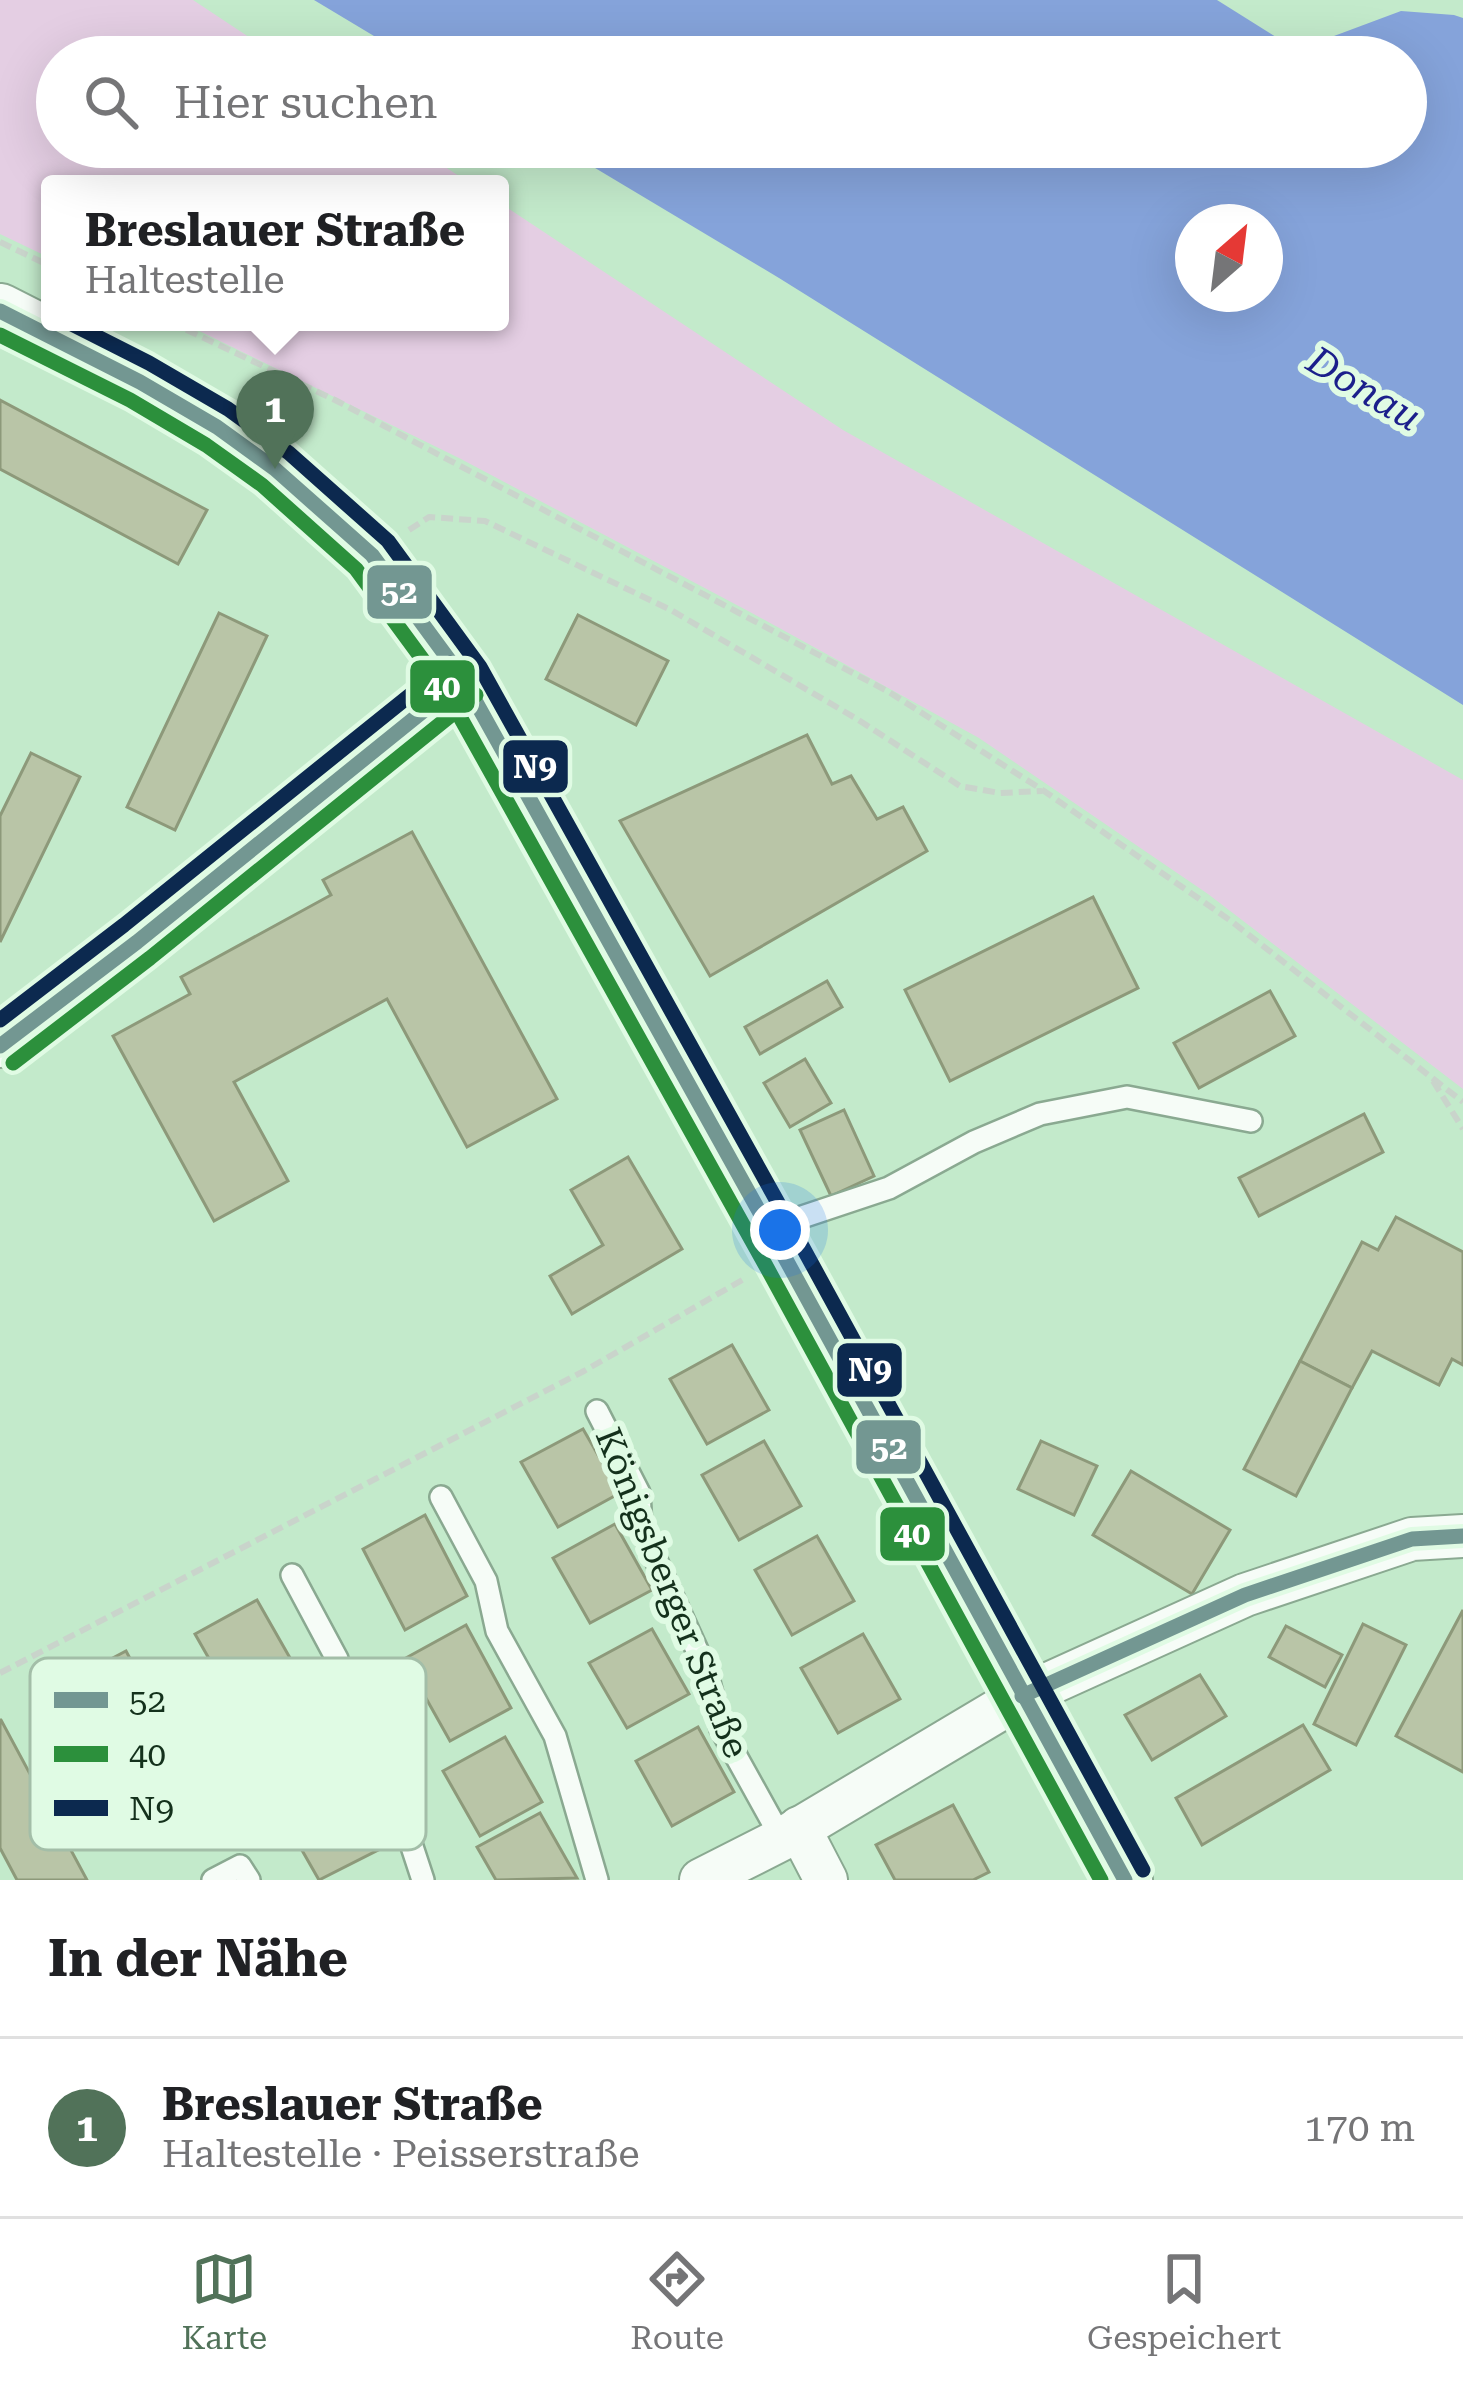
<!DOCTYPE html>
<html lang="de">
<meta charset="utf-8">
<style>
:root{--surface:#fff;--page:#f2f2f2;--text:#202124;--muted:#757577;--line:#e0e0e0;--accent:#517259}
body{margin:0;font-family:"Roboto Serif",serif;background:var(--page);color:var(--text)}
.compass{position:absolute;left:1175px;top:204px;width:108px;height:108px;border-radius:50%;background:var(--surface);box-shadow:0 12px 48px #0002;rotate:28deg}
.you{position:absolute;left:780px;top:1230px;width:42px;height:42px;margin:-30px;border:9px solid #fff;border-radius:50%;background:#1a73e8;box-shadow:0 0 0 18px #1a73e833}
.badge{display:grid;place-items:center;width:78px;height:78px;border-radius:50%;background:var(--accent);color:#fff;font-size:39px;font-weight:700}
.pin{position:absolute;translate:-50% -99px;filter:drop-shadow(0 3px 6px #0008)}
.pin::after{content:'';position:absolute;top:63px;width:42px;height:36px;background:inherit;clip-path:polygon(0 0,100% 0,50% 100%)}
.popup{position:absolute;left:41px;top:175px;width:468px;height:156px;box-sizing:border-box;display:grid;place-content:center;border-radius:12px;background:var(--surface);filter:drop-shadow(0 3px 9px #0005);font-size:39px;white-space:nowrap;color:var(--muted)}
.popup b{font-size:45px;color:var(--text)}
.popup::after{content:'';position:absolute;left:50%;top:100%;margin-left:-24px;border:24px solid transparent;border-top-color:var(--surface)}
.list{margin:0;padding:0;list-style:none}
h2{display:flex;justify-content:space-between;align-items:center;height:156px;margin:0;padding:0 48px;font-size:51px}
h2 small{font-size:39px;font-weight:400;color:var(--muted)}
.list li{display:grid;grid-template-columns:78px 1fr auto;gap:36px;align-items:center;box-sizing:border-box;height:180px;padding:0 48px;border-top:3px solid var(--line)}
.list b{display:block;font-size:45px;white-space:nowrap}
.list p{margin:0;font-size:39px;white-space:nowrap;color:var(--muted)}
.list em{font-size:39px;font-style:normal;color:var(--muted)}
.icon{flex:none;width:66px;height:66px;fill:none;stroke:currentColor;stroke-width:2;stroke-linecap:round;stroke-linejoin:round}
.map{position:relative;flex:none;width:1463px;height:1880px;overflow:hidden}
.search{position:absolute;background:var(--surface);box-shadow:0 12px 48px #0002;left:36px;right:36px;top:36px;height:132px;display:flex;align-items:center;gap:30px;box-sizing:border-box;padding:0 42px;border-radius:66px;color:var(--muted);font-size:45px}
.sheet{height:336px;background:var(--surface)}
nav{display:flex;justify-content:space-around;align-items:center;box-sizing:border-box;height:168px;border-top:3px solid var(--line);background:var(--surface);font-size:33px;color:var(--muted)}
nav a{display:grid;justify-items:center;gap:6px}
nav .on{color:var(--accent)}
.map>svg:first-child{display:block}
.green{fill:#e4cee3}
.water{fill:#85a3da;fill-rule:evenodd}
.building{fill:#b9c5a7;stroke:#8d997a;stroke-width:3}
.lines{fill:none;stroke-linecap:round;stroke-linejoin:round}
.service-casing{stroke:#8aa991;stroke-width:26}
.minor-casing{stroke:#8aa991;stroke-width:46}
.tertiary-casing{stroke:#8aa991;stroke-width:58}
.path{stroke:#c9d4cb;stroke-width:6;stroke-dasharray:12 6;stroke-linecap:butt}
.service{stroke:#f6fcf7;stroke-width:21}
.minor{stroke:#f6fcf7;stroke-width:42}
.tertiary{stroke:#f6fcf7;stroke-width:54}
.bus-1-casing{stroke:#e0fbe4;stroke-width:24}
.bus-2-casing{stroke:#e0fbe4;stroke-width:24}
.bus-3-casing{stroke:#e0fbe4;stroke-width:24}
.bus-1{stroke:#739792;stroke-width:15}
.bus-2{stroke:#2c903c;stroke-width:15}
.bus-3{stroke:#0c294f;stroke-width:15}
.labels{text-anchor:middle;dominant-baseline:central;stroke-width:12;stroke-linejoin:round;paint-order:stroke}
.street-label{font-size:36px;fill:#14311c;stroke:#e0fbe4}
.water-label{font-size:39px;font-style:italic;fill:#1b1f8b;stroke:#e0fbe4}
.key{fill:#e0fbe4;stroke:#a3bea8;stroke-width:3}
.key-label{font-size:33px;fill:#14311c}
.line-badge{stroke:#e0fbe4;stroke-width:4.5}
.badge-label{font-size:33px;text-anchor:middle;font-weight:bold;fill:#fff}
</style>
<div class="map">
<svg width="1463" height="1880" viewBox="0 0 1463 1880">
<rect width="100%" height="100%" fill="#c3eacb"/>
<g class="green">
<polygon points="0,0 193,0 279,57 57,57 57,147 415,147 471,184 50,184 50,258 0,234"/>
<polygon points="500,203 843,430 1463,780 1463,1089 1208,894 979,738 750,612 459,458 181,322 500,322"/>
</g>
<path class="water" d="M 314,0 L 1217,0 L 1276,37 L 1334,36 L 1401,11 L 1454,15 L 1463,18 L 1463,705 L 779,278 L 560,147 L 1406,147 L 1406,57 L 409,57 ZM 1193,222 L 1265,222 L 1265,294 L 1193,294 Z"/>
<g class="building">
<polygon points="0,400 207,510 178,564 0,469"/>
<polygon points="219,613 267,636 175,830 127,807"/>
<polygon points="578,615 668,661 636,725 546,679"/>
<polygon points="807,735 832,784 851,776 877,819 903,807 927,851 710,976 620,821"/>
<polygon points="31,753 80,777 0,942 0,816"/>
<polygon points="412,832 557,1099 467,1147 387,999 234,1082 288,1181 214,1221 113,1036 190,994 181,977 331,895 323,880"/>
<polygon points="1093,897 1138,988 950,1081 905,990"/>
<polygon points="827,981 842,1007 760,1054 745,1027"/>
<polygon points="1270,991 1295,1036 1199,1088 1174,1043"/>
<polygon points="805,1059 831,1103 790,1127 764,1083"/>
<polygon points="844,1110 874,1176 831,1196 800,1130"/>
<polygon points="1364,1114 1383,1152 1259,1216 1239,1178"/>
<polygon points="628,1157 682,1249 572,1314 550,1276 603,1245 571,1190"/>
<polygon points="1396,1217 1463,1252 1463,1365 1452,1359 1439,1385 1372,1351 1352,1388 1300,1361 1362,1242 1378,1250"/>
<polygon points="732,1345 769,1410 707,1444 670,1379"/>
<polygon points="1300,1361 1352,1388 1296,1496 1244,1469"/>
<polygon points="583,1429 620,1493 558,1527 521,1462"/>
<polygon points="764,1441 801,1506 739,1540 702,1475"/>
<polygon points="1041,1441 1097,1466 1074,1515 1018,1489"/>
<polygon points="1131,1471 1230,1530 1192,1594 1093,1535"/>
<polygon points="425,1515 467,1596 405,1630 363,1549"/>
<polygon points="615,1524 652,1590 590,1623 553,1558"/>
<polygon points="817,1536 854,1601 792,1635 755,1570"/>
<polygon points="257,1600 294,1665 232,1699 195,1634"/>
<polygon points="1463,1610 1463,1772 1396,1736"/>
<polygon points="1363,1624 1406,1645 1356,1745 1314,1724"/>
<polygon points="466,1625 511,1708 450,1741 404,1659"/>
<polygon points="1286,1626 1342,1655 1325,1687 1269,1657"/>
<polygon points="652,1629 689,1694 627,1728 589,1663"/>
<polygon points="863,1634 900,1699 838,1733 801,1668"/>
<polygon points="126,1651 212,1812 158,1841 71,1680"/>
<polygon points="1200,1675 1226,1716 1152,1760 1125,1715"/>
<polygon points="289,1696 325,1761 263,1795 227,1730"/>
<polygon points="0,1720 1,1720 87,1880 17,1880 0,1848"/>
<polygon points="1303,1725 1330,1770 1202,1845 1176,1798"/>
<polygon points="698,1727 734,1792 672,1826 636,1761"/>
<polygon points="505,1737 542,1802 480,1836 443,1771"/>
<polygon points="345,1783 382,1848 319,1880 283,1817"/>
<polygon points="953,1805 989,1872 973,1880 895,1880 876,1845"/>
<polygon points="540,1813 577,1878 496,1880 477,1847"/>
</g>
<g class="lines">
<defs>
<g id="service">
<polyline points="769,1228 889,1188 974,1142 1040,1114 1127,1097 1251,1121"/>
<polyline points="597,1411 639,1493 641,1527 706,1670 721,1729 782,1839"/>
<polyline points="441,1497 486,1581 497,1631 555,1736 597,1880"/>
<polyline points="292,1575 337,1659 351,1717 400,1810 423,1880"/>
<polyline points="213,1880 240,1866 249,1880"/>
</g>
<g id="minor">
<polyline points="0,1046 137,942 463,679"/>
<polyline points="799,1828 826,1880"/>
<polyline points="701,1880 782,1839 1022,1696 1245,1595 1412,1539 1463,1536"/>
</g>
<polyline id="tertiary" points="0,311 140,382 217,427 275,469 372,555 463,679 784,1256 1125,1880"/>
</defs>
<use href="#service" class="service-casing"/>
<use href="#minor" class="minor-casing"/>
<use href="#tertiary" class="tertiary-casing"/>
<g class="path">
<polyline points="0,242 50,266"/>
<polyline points="170,322 335,400 889,692 1044,791 1231,921 1463,1102"/>
<polyline points="409,530 429,517 485,521 671,610 857,719 960,786 1000,793 1042,791"/>
<polyline points="1433,1081 1463,1129"/>
<polyline points="0,1673 584,1371 744,1279"/>
</g>
<use href="#service" class="service"/>
<use href="#minor" class="minor"/>
<use href="#tertiary" class="tertiary"/>
<defs>
<g id="bus-1">
<polyline points="0,311 140,382 217,427 275,469 372,555 463,679 784,1256 1125,1880"/>
<polyline points="0,1046 137,942 463,679"/>
<polyline points="1022,1696 1245,1595 1412,1539 1463,1536"/>
</g>
<g id="bus-2">
<polyline points="0,335 130,400 206,445 262,485 356,569 445,690 766,1266 1101,1880"/>
<polyline points="13,1063 150,958 476,695"/>
</g>
<g id="bus-3">
<polyline points="68,322 149,363 228,409 289,453 388,541 480,667 802,1246 1143,1870"/>
<polyline points="0,1020 124,925 450,663"/>
</g>
</defs>
<use href="#bus-1" class="bus-1-casing"/>
<use href="#bus-2" class="bus-2-casing"/>
<use href="#bus-3" class="bus-3-casing"/>
<use href="#bus-1" class="bus-1"/>
<use href="#bus-2" class="bus-2"/>
<use href="#bus-3" class="bus-3"/>
</g>
<g class="labels">
<g class="street-label">
<text transform="translate(672 1593) rotate(68)">Königsberger Straße</text>
</g>
<g class="water-label">
<text transform="translate(1364 389) rotate(31)">Donau</text>
</g>
</g>
<rect x="30" y="1658" width="396" height="192" rx="18" class="key"/>
<rect x="54" y="1692" width="54" height="16" fill="#739792"/>
<rect x="54" y="1746" width="54" height="16" fill="#2c903c"/>
<rect x="54" y="1800" width="54" height="16" fill="#0c294f"/>
<g class="key-label">
<text x="129" y="1712">52</text>
<text x="129" y="1766">40</text>
<text x="129" y="1820">N9</text>
</g>
<g class="line-badge">
<rect x="365" y="563" width="69" height="58" rx="12" fill="#739792"/>
<rect x="408" y="658" width="69" height="57" rx="12" fill="#2c903c"/>
<rect x="501" y="738" width="69" height="57" rx="12" fill="#0c294f"/>
<rect x="835" y="1341" width="69" height="58" rx="12" fill="#0c294f"/>
<rect x="854" y="1418" width="69" height="58" rx="12" fill="#739792"/>
<rect x="878" y="1505" width="69" height="58" rx="12" fill="#2c903c"/>
</g>
<g class="badge-label">
<text x="399" y="603">52</text>
<text x="442" y="698">40</text>
<text x="535" y="778">N9</text>
<text x="870" y="1381">N9</text>
<text x="889" y="1459">52</text>
<text x="912" y="1545">40</text>
</g>
</svg>
<svg class="compass" viewBox="-18 -18 36 36"><path d="M0-13l5 13h-10z" fill="#e53935"/><path d="M0 13l5-13h-10z" fill="#757577"/></svg>
<div class="you"></div>
<div class="pin badge" style="left:275px;top:469px">1</div>
<div class="popup"><b>Breslauer Straße</b>Haltestelle</div>
<div class="search"><svg class="icon" aria-label="search" viewBox="0 0 24 24"><circle cx="10" cy="10" r="6"/><path d="M15 15l6 6"/></svg>Hier suchen</div>
</div>
<section class="sheet">
<h2>In der Nähe<small></small></h2>
<ul class="list">
<li><span class="badge">1</span><div><b>Breslauer Straße</b><p>Haltestelle · Peisserstraße</p></div><em>170 m</em></li>
</ul>
</section>
<nav>
<a class="on"><svg class="icon" aria-label="map" viewBox="0 0 24 24"><path d="M3 6l6-2 6 2 6-2v14l-6 2-6-2-6 2zM9 4v14M15 6v14"/></svg>Karte</a>
<a><svg class="icon" aria-label="directions" viewBox="0 0 24 24"><path d="M12 3l9 9-9 9-9-9zM9 14v-3h6M13 9l2 2-2 2"/></svg>Route</a>
<a><svg class="icon" aria-label="saved" viewBox="0 0 24 24"><path d="M7 4h10v16l-5-4-5 4z"/></svg>Gespeichert</a>
</nav>
